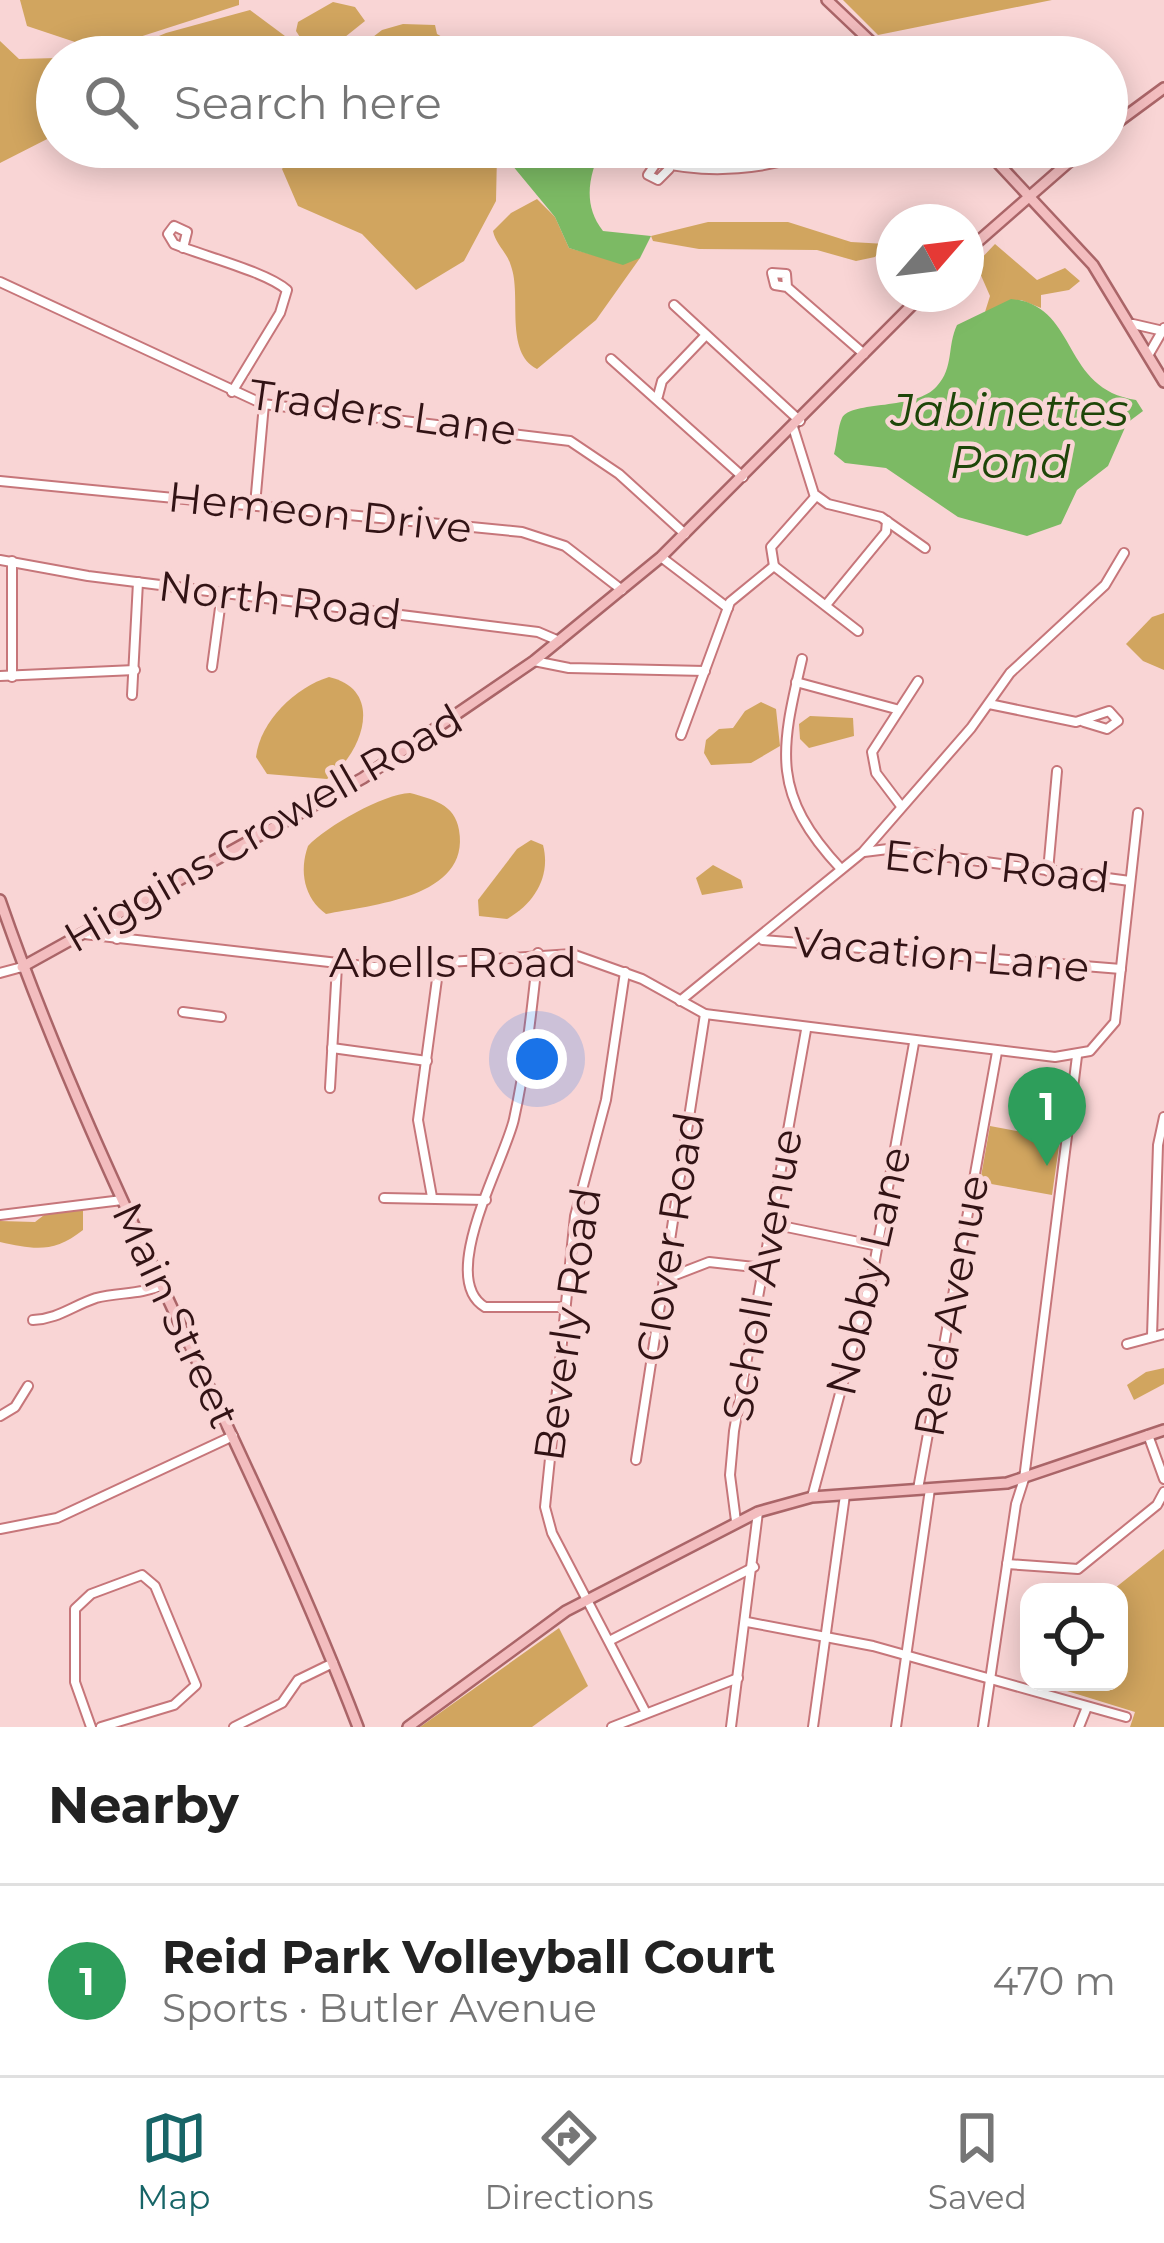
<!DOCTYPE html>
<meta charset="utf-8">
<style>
:root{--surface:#fff;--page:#f6f6f6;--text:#222;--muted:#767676;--line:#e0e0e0;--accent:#176567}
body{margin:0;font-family:Montserrat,sans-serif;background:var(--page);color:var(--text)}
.controls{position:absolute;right:36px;bottom:36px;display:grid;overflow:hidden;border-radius:24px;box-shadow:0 6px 30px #0003}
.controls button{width:108px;height:108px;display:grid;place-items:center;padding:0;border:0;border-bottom:3px solid var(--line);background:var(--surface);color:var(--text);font:60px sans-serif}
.compass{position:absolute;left:876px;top:204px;width:108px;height:108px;border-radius:50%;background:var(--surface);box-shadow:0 6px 30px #0003;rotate:62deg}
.you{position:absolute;left:537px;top:1059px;width:42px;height:42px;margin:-30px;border:9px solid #fff;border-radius:50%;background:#1a73e8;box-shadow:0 0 0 18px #1a73e833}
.badge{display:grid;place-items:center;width:78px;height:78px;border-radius:50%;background:var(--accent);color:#fff;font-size:39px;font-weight:700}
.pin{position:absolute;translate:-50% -99px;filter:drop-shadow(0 3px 6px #0008)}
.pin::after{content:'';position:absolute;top:63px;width:42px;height:36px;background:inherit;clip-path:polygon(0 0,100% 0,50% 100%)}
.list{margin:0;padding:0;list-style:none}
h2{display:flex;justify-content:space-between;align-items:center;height:156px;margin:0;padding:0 48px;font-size:51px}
h2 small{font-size:39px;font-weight:400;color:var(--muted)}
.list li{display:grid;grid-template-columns:78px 1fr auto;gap:36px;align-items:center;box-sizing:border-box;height:192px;padding:0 48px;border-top:3px solid var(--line)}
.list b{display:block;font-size:45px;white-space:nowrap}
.list p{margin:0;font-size:39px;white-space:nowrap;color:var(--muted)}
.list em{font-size:39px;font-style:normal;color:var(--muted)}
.icon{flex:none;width:66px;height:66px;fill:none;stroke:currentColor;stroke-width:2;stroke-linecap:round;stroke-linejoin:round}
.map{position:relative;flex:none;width:1164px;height:1727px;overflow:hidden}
.search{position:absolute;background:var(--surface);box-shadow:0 6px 30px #0003;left:36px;right:36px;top:36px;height:132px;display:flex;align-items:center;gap:30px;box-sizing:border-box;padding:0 42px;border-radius:66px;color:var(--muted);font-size:45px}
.sheet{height:348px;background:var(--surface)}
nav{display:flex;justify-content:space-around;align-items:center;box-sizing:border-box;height:168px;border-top:3px solid var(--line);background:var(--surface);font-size:33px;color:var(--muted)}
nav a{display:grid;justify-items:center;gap:6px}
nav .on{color:var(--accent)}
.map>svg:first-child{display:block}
.green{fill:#d1a55f}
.water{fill:#7cba64}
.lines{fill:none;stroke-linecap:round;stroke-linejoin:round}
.minor-casing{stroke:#c6767a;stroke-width:12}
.major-casing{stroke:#aa6568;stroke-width:14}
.minor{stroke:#fff;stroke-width:8}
.major{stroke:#f3bdbf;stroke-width:9}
.labels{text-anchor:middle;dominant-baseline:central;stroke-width:9;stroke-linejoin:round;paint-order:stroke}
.street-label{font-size:42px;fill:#321315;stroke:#f9d5d5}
.water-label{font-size:45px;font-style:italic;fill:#1e4609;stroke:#f9d5d5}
</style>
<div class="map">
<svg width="1164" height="1727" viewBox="0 0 1164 1727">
<rect width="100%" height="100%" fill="#f9d5d5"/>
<g class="green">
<polygon points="20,0 239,0 239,5 99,50 27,26"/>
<polygon points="843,0 1052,0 878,35"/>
<polygon points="333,2 355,7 365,21 340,41 332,57 313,57 296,31 298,22"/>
<polygon points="250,10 289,39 290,57 109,57 166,33"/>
<polygon points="403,24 435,25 437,34 477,57 347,57 382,30"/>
<polygon points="0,41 19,59 57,58 57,134 0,163"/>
<polygon points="292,147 511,147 506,155 497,154 496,201 464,261 416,290 362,234 298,206 282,169 295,153"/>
<path d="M 537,199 L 555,217 L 569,248 L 604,258 L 640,258 L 596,320 L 537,369 C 504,352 522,296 511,266 C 507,252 496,245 493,231 L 511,213 Z"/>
<polygon points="708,222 788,222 851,242 886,244 875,257 856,261 817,250 699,249 653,241 651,236"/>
<polygon points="995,244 1037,280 1065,268 1080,281 1069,290 1041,295 1041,308 1021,300 985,312 990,296 976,264"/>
<polygon points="1164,613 1164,670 1143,661 1126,644 1152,617"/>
<path d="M 329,677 C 386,690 362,755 327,779 L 267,774 L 256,757 C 260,721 296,687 329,677 Z"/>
<polygon points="761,702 776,709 780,746 751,763 711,765 704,753 706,740 719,729 733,728 745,711"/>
<polygon points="810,716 853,718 854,736 809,748 800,739 799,724"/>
<path d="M 410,793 C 432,799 455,804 459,830 C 471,898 370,905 326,914 C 304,898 299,871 308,846 C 327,826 383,794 410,793 Z"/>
<path d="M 531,840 L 543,845 C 551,876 535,903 507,919 L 479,916 L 478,900 L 517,849 Z"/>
<polygon points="713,865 741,880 743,888 702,895 696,878"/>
<polygon points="990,1126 1060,1139 1052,1195 980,1182"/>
<path d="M 83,1208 L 83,1230 C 53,1254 33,1249 0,1242 L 0,1221 L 35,1222 L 48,1212 Z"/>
<polygon points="1164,1368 1164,1384 1134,1400 1127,1385 1146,1372"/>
<polygon points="1164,1549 1164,1727 1130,1727 1135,1712 1038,1682 1119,1682 1119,1592 1110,1592"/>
<polygon points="559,1628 588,1686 532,1727 420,1727"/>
</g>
<g class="water">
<path d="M 519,147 L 602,147 C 589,175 582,204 603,231 L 651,236 L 640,258 L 623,265 L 569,248 L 555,217 L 512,165 Z"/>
<path d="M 1011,299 C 1079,305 1060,389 1136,400 L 1143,411 L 1127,423 L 1108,466 L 1077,490 L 1061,524 L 1027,536 L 958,517 L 886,468 L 845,463 L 834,454 C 837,444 838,426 842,418 C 851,400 916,411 937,386 C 954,368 947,346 957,325 Z"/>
</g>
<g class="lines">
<defs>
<g id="minor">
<path d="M 669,169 L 658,180 L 648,175 L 657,162 C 706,174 770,172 820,147"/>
<path d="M 183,248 L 187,232 L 174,226 L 168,234 L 174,244 C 203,256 267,272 287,290 L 280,313 L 232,392"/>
<polyline points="0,282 263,404 570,441 619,474 685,534"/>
<polyline points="787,287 775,285 772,273 786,274 787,287 864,354"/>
<polyline points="674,305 800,421"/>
<polyline points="1133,324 1159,330"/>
<polyline points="1149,354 1164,328"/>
<polyline points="611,359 743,477"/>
<polyline points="658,396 662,381 706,335"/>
<polyline points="793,427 814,494 828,504 881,517 925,548"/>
<polyline points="0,481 522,532 565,546 622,590"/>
<polyline points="255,505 264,404"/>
<polyline points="661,557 728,608"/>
<polyline points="0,560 88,576 538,632 559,641"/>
<polyline points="774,566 858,631"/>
<polyline points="774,566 771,547 816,496"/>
<polyline points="826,605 886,532 887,521"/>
<path d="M 802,659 C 780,752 771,794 841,869"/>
<polyline points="534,661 569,668 705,671"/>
<polyline points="212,667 222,593"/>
<polyline points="0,676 135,670"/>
<polyline points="12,677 12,561"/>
<polyline points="796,682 896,709"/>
<polyline points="132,695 138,582"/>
<polyline points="989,704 1076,722 1109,711 1118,721 1107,729 1084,722"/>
<polyline points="681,735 730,602 774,566"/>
<polyline points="901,806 876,773 872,752 918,681"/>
<polyline points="864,852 888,849 1130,881"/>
<polyline points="1048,871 1057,771"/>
<polyline points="84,934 373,967 572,954 642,979 705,1014 1055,1057 1090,1051 1115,1022 1138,813"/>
<polyline points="117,939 117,915"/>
<polyline points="763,940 1121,969"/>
<path d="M 538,953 C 532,1008 526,1065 514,1119 C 506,1158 436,1278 485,1307 L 565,1307"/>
<polyline points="625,972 606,1100 575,1216 545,1507 552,1533 645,1711"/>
<polyline points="0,973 22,967"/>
<polyline points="680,1001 863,852 971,728 1010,673 1105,585 1124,553"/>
<polyline points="183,1012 221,1017"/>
<polyline points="332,1048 427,1061"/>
<polyline points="330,1088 337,966"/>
<polyline points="432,1197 418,1120 439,964"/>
<polyline points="384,1198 486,1200"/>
<polyline points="0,1215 122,1200"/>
<polyline points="772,1224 878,1246"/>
<polyline points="665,1279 709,1262 763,1268"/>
<path d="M 33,1320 C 58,1319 72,1306 96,1298 C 119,1292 139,1295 163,1285"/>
<polyline points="1152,1336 1158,1145 1164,1117"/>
<polyline points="1127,1344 1164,1334"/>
<polyline points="0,1416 15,1407 28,1386"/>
<polyline points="1148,1435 1164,1479"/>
<polyline points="636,1460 705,1014"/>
<polyline points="918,1489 997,1052"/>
<polyline points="812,1497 873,1271 914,1043"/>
<polyline points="736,1521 730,1475 734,1431 806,1030"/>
<polyline points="0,1529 57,1518 233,1436"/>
<polyline points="1007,1564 1078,1569 1157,1505 1164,1492"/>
<polyline points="747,1622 873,1646 1126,1717"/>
<polyline points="611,1640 754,1567"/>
<polyline points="91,1727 75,1682 75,1609 91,1594 142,1575 155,1586 196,1685 174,1705 101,1727"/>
<polyline points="234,1727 282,1703 298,1680 333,1663"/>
<polyline points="612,1727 738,1678"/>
<polyline points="731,1727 758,1512"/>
<polyline points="813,1727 845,1495"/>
<polyline points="896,1727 930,1489"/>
<polyline points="983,1727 1016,1504 1024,1479 1077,1056"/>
<polyline points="1079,1727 1087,1707"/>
</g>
<g id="major">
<polyline points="827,0 887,57"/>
<polyline points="1107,130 1164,88"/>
<polyline points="983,147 1093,265 1164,382"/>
<polyline points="966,252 1086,147"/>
<path d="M 0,900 C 98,1184 250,1446 358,1727"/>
<polyline points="22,967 363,778 534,661 661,557 923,294"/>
<polyline points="408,1727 566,1611 758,1512 812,1497 1007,1483 1164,1430"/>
</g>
</defs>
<use href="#minor" class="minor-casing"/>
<use href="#major" class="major-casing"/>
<use href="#minor" class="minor"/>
<use href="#major" class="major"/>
</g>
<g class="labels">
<g class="street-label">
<text transform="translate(383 412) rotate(8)">Traders Lane</text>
<text transform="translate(320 512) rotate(6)">Hemeon Drive</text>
<text transform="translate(280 600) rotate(7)">North Road</text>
<text transform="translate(263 828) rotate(-30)">Higgins Crowell Road</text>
<text transform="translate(997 866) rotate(6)">Echo Road</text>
<text transform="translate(941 954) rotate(5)">Vacation Lane</text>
<text x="453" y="962">Abells Road</text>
<text transform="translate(670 1237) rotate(-81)">Clover Road</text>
<text transform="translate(868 1271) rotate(-77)">Nobby Lane</text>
<text transform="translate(762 1275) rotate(-80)">Scholl Avenue</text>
<text transform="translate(951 1306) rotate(-80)">Reid Avenue</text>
<text transform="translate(176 1315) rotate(65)">Main Street</text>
<text transform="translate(567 1324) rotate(-82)">Beverly Road</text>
</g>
<g class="water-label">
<text x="1010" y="409">Jabinettes<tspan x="1010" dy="52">Pond</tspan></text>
</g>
</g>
</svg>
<div class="controls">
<button><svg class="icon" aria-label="locate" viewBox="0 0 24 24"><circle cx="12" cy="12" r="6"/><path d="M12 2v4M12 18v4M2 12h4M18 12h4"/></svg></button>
</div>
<svg class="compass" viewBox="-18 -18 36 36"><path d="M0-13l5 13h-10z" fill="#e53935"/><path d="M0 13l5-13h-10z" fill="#767676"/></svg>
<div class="you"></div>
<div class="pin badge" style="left:1047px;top:1166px;background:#2e9e5b">1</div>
<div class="search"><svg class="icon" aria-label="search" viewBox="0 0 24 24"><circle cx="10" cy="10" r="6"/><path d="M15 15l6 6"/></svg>Search here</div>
</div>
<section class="sheet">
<h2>Nearby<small></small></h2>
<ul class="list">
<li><span class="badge" style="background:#2e9e5b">1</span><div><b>Reid Park Volleyball Court</b><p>Sports · Butler Avenue</p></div><em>470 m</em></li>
</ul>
</section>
<nav>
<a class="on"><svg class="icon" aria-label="map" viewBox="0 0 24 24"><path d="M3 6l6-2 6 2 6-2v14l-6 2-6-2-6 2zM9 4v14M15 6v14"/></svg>Map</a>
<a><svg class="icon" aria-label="directions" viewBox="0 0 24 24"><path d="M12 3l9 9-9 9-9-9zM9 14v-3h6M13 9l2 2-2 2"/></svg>Directions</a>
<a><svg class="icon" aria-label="saved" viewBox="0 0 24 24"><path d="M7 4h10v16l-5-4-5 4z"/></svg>Saved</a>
</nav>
